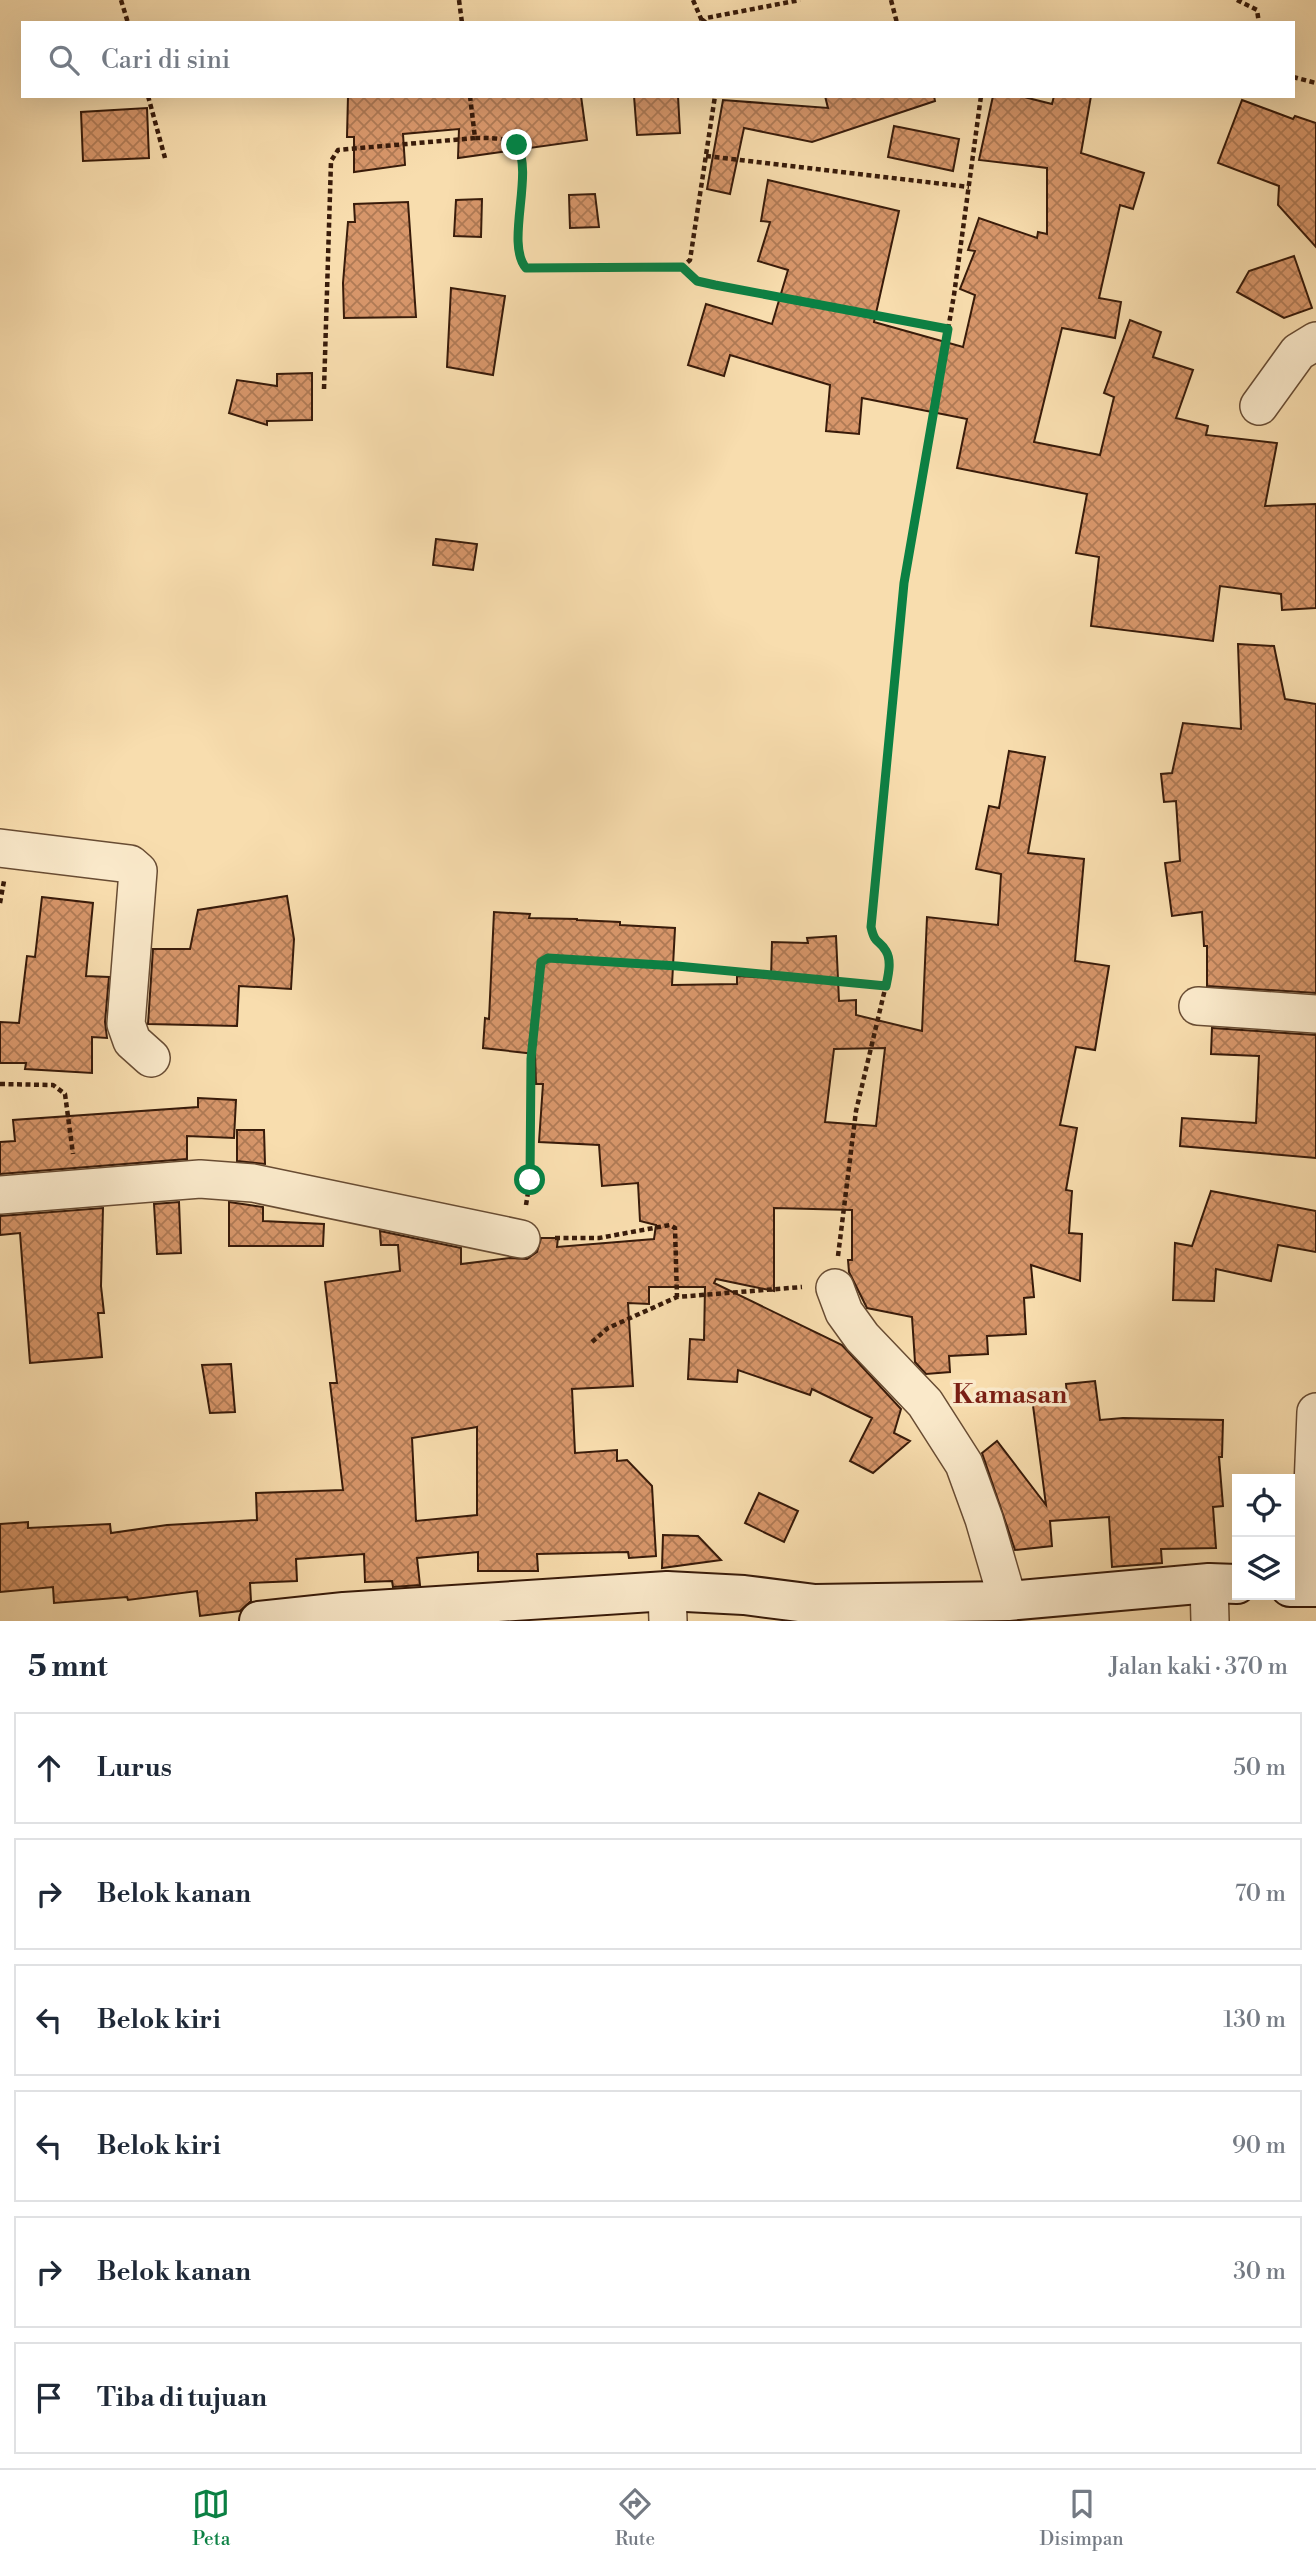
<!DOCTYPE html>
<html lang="id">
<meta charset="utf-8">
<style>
:root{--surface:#fff;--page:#f2f2f3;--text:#1f2937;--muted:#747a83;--line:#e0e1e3;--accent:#0b8043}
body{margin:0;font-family:"Libre Bodoni",serif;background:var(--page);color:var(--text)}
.controls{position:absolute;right:21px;bottom:21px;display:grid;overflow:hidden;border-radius:0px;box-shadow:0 7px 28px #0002}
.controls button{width:63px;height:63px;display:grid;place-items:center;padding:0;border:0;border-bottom:2px solid var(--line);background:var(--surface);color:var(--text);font:35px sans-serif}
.stop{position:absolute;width:21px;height:21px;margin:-16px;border:5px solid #0b8043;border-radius:50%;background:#fff}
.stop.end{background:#0b8043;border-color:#fff;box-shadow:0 2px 7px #0008}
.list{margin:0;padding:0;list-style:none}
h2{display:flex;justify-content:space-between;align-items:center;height:91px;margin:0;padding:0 28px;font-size:30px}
h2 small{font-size:23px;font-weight:400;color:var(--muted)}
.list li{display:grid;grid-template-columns:46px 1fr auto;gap:21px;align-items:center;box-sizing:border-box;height:112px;margin:0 14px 14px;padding:0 14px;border:2px solid var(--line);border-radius:0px}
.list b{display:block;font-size:26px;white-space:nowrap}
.list em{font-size:23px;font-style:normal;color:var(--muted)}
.icon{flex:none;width:38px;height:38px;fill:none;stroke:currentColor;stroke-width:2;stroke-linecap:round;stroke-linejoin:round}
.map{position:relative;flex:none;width:1316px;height:1621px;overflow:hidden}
.search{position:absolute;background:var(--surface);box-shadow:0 7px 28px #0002;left:21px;right:21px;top:21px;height:77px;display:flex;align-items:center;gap:18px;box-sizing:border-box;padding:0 24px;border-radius:0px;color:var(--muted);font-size:26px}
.sheet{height:847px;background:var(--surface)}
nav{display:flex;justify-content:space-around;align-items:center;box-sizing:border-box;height:98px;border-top:2px solid var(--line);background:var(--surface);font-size:19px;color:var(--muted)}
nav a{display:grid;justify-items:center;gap:4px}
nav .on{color:var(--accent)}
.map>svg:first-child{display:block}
.building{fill:url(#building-cross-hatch);stroke:#381b0a;stroke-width:2;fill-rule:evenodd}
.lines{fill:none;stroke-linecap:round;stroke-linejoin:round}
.street-casing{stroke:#684c33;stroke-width:40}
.secondary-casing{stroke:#381b0a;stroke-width:42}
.path{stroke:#381b0a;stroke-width:4.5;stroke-dasharray:5 3.5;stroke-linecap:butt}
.street{stroke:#fae9ca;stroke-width:37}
.secondary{stroke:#fae9ca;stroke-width:38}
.route{stroke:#0b8043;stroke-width:9}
.labels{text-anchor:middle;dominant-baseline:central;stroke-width:7;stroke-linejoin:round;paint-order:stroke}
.quarter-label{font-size:26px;font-weight:bold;fill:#7a1f14;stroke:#fae9ca}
</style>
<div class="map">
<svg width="1316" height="1621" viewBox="0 0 1316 1621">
<defs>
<pattern id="building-cross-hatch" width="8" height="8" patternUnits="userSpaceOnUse" patternTransform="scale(1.75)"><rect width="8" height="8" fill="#d7966a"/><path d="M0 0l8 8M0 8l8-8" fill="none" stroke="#af7a55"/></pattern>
</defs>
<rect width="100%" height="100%" fill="#f8ddae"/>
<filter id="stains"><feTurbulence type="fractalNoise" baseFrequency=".00286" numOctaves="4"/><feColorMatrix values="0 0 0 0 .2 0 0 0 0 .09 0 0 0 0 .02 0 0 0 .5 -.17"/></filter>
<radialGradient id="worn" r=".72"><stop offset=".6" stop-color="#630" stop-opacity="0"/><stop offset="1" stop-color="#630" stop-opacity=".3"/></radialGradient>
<g class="building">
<polygon points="348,96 581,96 587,140 458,158 459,129 403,134 405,165 354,172 354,137 347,137"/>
<polygon points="634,96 678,96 680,133 637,135"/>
<polygon points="825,96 934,96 935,101 812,142 744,128 730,194 707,189 723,100 828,108"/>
<polygon points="993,96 1020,96 1052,104 1054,96 1091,96 1081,153 1144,173 1133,209 1120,205 1099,298 1121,302 1115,338 1062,328 1034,442 1100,455 1114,397 1104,393 1130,320 1161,332 1153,357 1193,370 1176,418 1208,426 1206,435 1277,443 1265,506 1316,504 1316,608 1282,610 1281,594 1220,586 1213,641 1091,626 1099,557 1076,553 1087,494 957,468 967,419 862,398 859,434 826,431 830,385 730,355 724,376 688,365 706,304 772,324 788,270 758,261 770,222 761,221 768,180 899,211 874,322 963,347 975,295 960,289 975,251 968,250 979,218 1037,238 1038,232 1047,234 1047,168 979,160"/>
<polygon points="1242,100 1293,119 1295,116 1316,123 1316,247 1278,205 1279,186 1218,163"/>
<polygon points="147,108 149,158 83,161 81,112"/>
<polygon points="894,126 959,139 953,171 888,157"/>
<polygon points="595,194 599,227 570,228 569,195"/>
<polygon points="482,199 481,237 454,236 456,200"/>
<polygon points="408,202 416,317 344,318 343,283 348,222 355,222 354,204"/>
<polygon points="1294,256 1312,308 1284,318 1237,292 1249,271"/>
<polygon points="451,288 505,296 493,375 447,367"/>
<polygon points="312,373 312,420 267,421 267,425 229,413 237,380 277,386 277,374"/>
<polygon points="436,539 477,544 473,570 433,565"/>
<polygon points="1238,644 1274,646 1285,699 1316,704 1316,993 1207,986 1207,946 1204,946 1202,912 1172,916 1165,863 1180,861 1176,801 1164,802 1161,774 1172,773 1183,723 1241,729"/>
<path d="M 1009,751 L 1045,757 L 1028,853 L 1084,859 L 1075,961 L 1109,966 L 1095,1050 L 1076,1047 L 1060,1125 L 1077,1128 L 1066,1190 L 1072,1191 L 1069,1233 L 1082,1234 L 1080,1281 L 1031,1265 L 1034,1297 L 1024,1298 L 1026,1334 L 987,1336 L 988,1354 L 949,1356 L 950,1372 L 926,1374 L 915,1362 L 912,1317 L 867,1308 L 849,1272 L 848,1260 L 852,1260 L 852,1210 L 774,1208 L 774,1291 L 716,1279 L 714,1283 L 842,1345 L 901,1409 L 894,1433 L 910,1441 L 873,1473 L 850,1461 L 872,1418 L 812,1389 L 810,1395 L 738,1370 L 737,1382 L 688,1379 L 690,1339 L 704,1340 L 705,1287 L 649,1287 L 649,1304 L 628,1303 L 633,1386 L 572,1389 L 575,1453 L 617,1450 L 617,1461 L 627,1460 L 652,1486 L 656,1556 L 629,1558 L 628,1552 L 537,1554 L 538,1571 L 478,1571 L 478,1552 L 417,1558 L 420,1585 L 393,1587 L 392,1581 L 365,1582 L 364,1554 L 296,1559 L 297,1581 L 250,1583 L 251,1601 L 240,1611 L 200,1616 L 197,1591 L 128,1600 L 127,1597 L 54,1603 L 53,1587 L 0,1592 L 0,1524 L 28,1522 L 28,1528 L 110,1524 L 111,1533 L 167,1525 L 257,1520 L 256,1493 L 343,1490 L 330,1383 L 337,1383 L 325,1282 L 400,1271 L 398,1245 L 381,1245 L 380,1231 L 461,1248 L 461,1264 L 510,1258 L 527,1259 L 537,1252 L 541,1238 L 558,1238 L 557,1247 L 654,1239 L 656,1225 L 640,1221 L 638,1183 L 602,1186 L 599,1145 L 539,1142 L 543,1084 L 536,1084 L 535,1054 L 483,1048 L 485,1018 L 489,1019 L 494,912 L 530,914 L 529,918 L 577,919 L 577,920 L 620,922 L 620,925 L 675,928 L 672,985 L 737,984 L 737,976 L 771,978 L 772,942 L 808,943 L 807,938 L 836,936 L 839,1001 L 856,1000 L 856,1015 L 922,1031 L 927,917 L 998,925 L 1001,874 L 976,869 L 989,806 L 999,808 ZM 885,1048 L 876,1126 L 825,1122 L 834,1049 ZM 477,1427 L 477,1515 L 416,1521 L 412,1438 Z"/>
<polygon points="287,896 294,939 291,989 239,986 237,1026 148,1024 153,949 190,949 198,910"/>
<polygon points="42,897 93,903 86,976 109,977 105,1022 107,1038 92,1037 92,1073 25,1069 26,1063 0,1063 0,1022 19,1023 27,956 35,957"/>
<polygon points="1212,1028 1316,1035 1316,1158 1180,1146 1182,1118 1256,1123 1259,1056 1211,1054"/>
<polygon points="198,1098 236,1100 234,1138 187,1136 187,1159 0,1174 0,1142 15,1141 13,1120 198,1107"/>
<polygon points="237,1130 264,1130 265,1164 237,1161"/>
<polygon points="1211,1191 1316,1211 1316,1252 1278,1245 1271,1281 1216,1269 1214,1301 1173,1300 1175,1243 1192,1246"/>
<polygon points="179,1202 181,1253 157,1254 154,1204"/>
<polygon points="229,1202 263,1207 263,1221 324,1224 323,1246 229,1246"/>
<polygon points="103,1208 101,1286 104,1313 98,1313 102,1357 30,1363 20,1233 0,1235 0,1216"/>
<polygon points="231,1364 235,1412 210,1413 202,1365"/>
<polygon points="1095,1381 1100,1420 1123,1418 1223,1420 1222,1457 1219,1457 1223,1506 1213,1507 1216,1548 1161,1549 1162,1563 1112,1567 1109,1517 1050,1521 1052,1546 1015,1550 982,1453 997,1441 1046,1505 1032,1398 1067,1394 1066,1384"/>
<polygon points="759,1493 798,1511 784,1542 745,1523"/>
<polygon points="663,1535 698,1536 721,1560 662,1568"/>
</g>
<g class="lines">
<defs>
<g id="street">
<polyline points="1259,406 1298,352 1316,341"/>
<polyline points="0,848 130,864 138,871 126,1024 132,1041 151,1058"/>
<polyline points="1198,1006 1316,1014"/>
<polyline points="0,1195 200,1179 253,1183 521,1239"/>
<polyline points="835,1288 844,1312 862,1337 925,1403 964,1464 984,1519 1008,1601"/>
<polyline points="1209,1583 1210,1621"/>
<polyline points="1309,1587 1316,1412"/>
<polyline points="667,1591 668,1621"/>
</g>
<g id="secondary">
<polyline points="1290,1587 1316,1587"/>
<polyline points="259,1621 344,1612 667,1591 744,1595 815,1604 878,1603 1008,1601 1209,1583 1237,1584"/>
</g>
</defs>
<use href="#street" class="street-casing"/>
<use href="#secondary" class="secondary-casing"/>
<g class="path">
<polyline points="121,0 128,23"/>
<polyline points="459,0 462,23"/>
<polyline points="693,0 702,21"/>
<polyline points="891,0 897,23"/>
<polyline points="1237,0 1257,10 1259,23"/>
<polyline points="702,23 706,18 800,0"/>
<polyline points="1293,77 1316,83"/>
<polyline points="148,96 165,158"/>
<path d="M 470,96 L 475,138 C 486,138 509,137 517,146 C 533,163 507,247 526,268 L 675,268 L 682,267 L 690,260 L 715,96"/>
<polyline points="706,156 969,187"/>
<polyline points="682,267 697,281 715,285 948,329"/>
<polyline points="324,389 331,161 338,150 475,138"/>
<polyline points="0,903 4,881"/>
<polyline points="0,1084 53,1085 65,1094 73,1154"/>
<polyline points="526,1205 530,1180 531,1059 541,962 548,958 677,966 886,986"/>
<polyline points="555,1238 599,1238 670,1225 675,1228 677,1297"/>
<polyline points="838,1256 856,1111 890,968 886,951 874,940 871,927 904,583 954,295 981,96"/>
<polyline points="592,1342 608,1328 677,1297 802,1287"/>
</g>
<use href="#street" class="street"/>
<use href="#secondary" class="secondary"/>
</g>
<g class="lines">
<path class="route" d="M 517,145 C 534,174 505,244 526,268 L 682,267 L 697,281 L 715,285 L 948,329 L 904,583 L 871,927 C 875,945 879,939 886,951 C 892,961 888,976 886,986 L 677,966 L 548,958 L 541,962 L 531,1059 L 530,1180"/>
</g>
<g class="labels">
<g class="quarter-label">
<text x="1010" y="1395">Kamasan</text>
</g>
</g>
<rect width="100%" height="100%" filter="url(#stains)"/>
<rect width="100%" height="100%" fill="url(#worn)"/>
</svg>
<div class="controls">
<button><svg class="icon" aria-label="locate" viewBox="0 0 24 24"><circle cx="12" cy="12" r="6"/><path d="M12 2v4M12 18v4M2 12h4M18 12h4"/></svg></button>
<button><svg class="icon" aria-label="layers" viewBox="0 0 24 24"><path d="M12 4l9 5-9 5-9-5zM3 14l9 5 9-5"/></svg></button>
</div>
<div class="stop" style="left:530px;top:1180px"></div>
<div class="stop end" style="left:517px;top:145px"></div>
<div class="search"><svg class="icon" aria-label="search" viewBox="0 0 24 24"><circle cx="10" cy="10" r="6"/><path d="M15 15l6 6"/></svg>Cari di sini</div>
</div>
<section class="sheet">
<h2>5 mnt<small>Jalan kaki · 370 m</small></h2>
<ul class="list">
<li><svg class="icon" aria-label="ahead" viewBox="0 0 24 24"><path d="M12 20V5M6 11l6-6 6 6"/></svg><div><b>Lurus</b></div><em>50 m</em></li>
<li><svg class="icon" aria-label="right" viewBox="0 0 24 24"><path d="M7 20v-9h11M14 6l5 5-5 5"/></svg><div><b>Belok kanan</b></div><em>70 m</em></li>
<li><svg class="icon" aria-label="left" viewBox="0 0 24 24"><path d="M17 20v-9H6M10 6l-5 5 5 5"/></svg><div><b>Belok kiri</b></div><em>130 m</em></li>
<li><svg class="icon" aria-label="left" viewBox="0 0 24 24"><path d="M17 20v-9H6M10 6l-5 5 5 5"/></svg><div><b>Belok kiri</b></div><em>90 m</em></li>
<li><svg class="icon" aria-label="right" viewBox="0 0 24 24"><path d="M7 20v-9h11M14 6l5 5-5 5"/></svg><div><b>Belok kanan</b></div><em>30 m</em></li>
<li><svg class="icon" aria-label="arrive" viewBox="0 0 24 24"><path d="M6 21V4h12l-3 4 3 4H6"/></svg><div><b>Tiba di tujuan</b></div></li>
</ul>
</section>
<nav>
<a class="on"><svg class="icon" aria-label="map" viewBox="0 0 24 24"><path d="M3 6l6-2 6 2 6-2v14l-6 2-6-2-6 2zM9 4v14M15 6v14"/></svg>Peta</a>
<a><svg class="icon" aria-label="directions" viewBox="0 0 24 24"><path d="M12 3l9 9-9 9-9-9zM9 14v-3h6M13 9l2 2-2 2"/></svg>Rute</a>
<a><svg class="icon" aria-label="saved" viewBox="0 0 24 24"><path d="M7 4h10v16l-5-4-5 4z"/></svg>Disimpan</a>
</nav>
